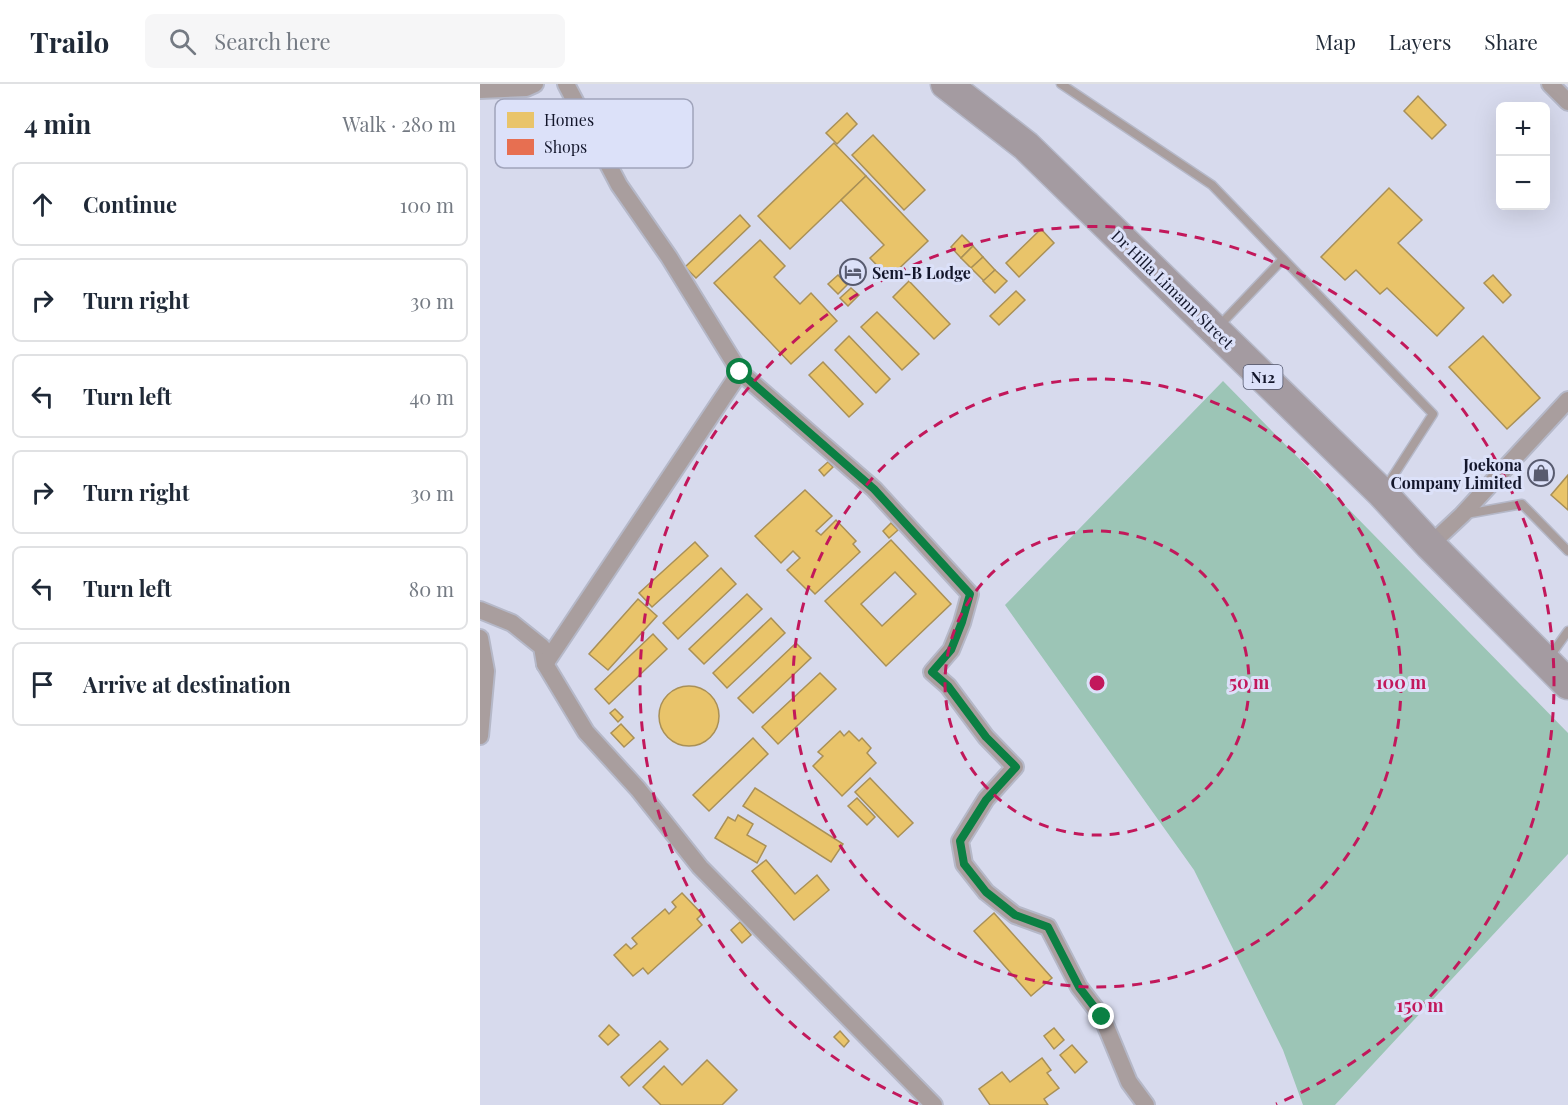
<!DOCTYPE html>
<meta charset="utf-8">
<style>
:root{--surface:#fff;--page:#f6f6f7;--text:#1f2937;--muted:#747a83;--line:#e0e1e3}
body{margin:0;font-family:"Playfair Display",serif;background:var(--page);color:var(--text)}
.controls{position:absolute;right:18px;top:18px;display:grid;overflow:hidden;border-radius:9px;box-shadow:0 6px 24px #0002}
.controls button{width:54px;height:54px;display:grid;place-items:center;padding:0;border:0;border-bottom:2px solid var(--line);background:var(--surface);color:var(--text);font:30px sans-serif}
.stop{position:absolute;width:18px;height:18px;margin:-14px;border:4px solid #0b8043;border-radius:50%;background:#fff}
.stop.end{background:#0b8043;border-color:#fff;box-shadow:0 2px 6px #0008}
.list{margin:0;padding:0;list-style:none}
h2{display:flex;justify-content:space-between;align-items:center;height:78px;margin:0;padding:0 24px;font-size:26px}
h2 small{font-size:20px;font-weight:400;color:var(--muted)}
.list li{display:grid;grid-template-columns:39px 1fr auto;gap:18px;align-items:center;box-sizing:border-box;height:84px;margin:0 12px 12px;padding:0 12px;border:2px solid var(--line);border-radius:9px}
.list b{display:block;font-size:22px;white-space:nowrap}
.list em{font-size:20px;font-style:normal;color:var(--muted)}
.icon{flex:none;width:33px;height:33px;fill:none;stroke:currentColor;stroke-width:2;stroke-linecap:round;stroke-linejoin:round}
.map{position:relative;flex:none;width:1088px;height:1021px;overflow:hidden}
header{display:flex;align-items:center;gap:36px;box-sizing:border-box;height:84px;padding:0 30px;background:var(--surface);border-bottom:2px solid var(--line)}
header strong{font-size:28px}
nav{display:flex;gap:33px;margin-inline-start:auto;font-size:21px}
.search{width:420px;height:54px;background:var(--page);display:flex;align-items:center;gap:15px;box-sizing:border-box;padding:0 21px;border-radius:9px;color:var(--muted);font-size:22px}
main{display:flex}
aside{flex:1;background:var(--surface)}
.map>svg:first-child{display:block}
.forest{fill:#9cc5b6}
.homes{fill:#e9c46a;stroke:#a99057;stroke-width:1.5;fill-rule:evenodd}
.shops{fill:#e76f51;stroke:#a75446;stroke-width:1.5}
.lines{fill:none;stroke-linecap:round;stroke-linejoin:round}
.lane-casing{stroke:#b5b8c8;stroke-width:11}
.street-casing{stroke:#b5b8c8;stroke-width:20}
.highway-casing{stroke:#b5b8c8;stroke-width:33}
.lane{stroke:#a99e9e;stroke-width:8}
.street{stroke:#a99e9e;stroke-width:16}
.highway{stroke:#a49ba1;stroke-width:30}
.route{stroke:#0b8043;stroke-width:8}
.ring{fill:none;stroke:#c2185b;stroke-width:3;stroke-dasharray:10 8}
.labels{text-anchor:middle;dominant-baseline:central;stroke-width:6;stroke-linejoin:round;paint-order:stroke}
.shield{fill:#dce1f9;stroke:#4f5369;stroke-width:1.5}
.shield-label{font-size:15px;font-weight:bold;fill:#13162b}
.poi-label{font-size:16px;font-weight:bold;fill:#13162b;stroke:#dce1f9;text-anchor:start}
.street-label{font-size:16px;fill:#13162b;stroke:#dce1f9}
.key{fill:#dce1f9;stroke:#a0a4bb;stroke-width:1.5}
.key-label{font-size:16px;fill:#13162b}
.centre{fill:#c2185b;stroke:#dce1f9;stroke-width:3}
.ring-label{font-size:18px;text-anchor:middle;font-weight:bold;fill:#c2185b;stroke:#dce1f9;stroke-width:6;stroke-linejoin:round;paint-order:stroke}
</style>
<header>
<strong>Trailo</strong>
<div class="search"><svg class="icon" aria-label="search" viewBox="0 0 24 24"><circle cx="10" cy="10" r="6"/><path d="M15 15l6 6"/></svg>Search here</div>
<nav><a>Map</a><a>Layers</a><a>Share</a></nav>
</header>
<main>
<aside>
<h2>4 min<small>Walk · 280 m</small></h2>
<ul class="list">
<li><svg class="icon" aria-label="ahead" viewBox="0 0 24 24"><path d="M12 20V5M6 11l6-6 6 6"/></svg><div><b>Continue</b></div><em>100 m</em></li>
<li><svg class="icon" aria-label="right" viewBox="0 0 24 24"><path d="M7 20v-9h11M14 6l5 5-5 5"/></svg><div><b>Turn right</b></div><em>30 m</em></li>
<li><svg class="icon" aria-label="left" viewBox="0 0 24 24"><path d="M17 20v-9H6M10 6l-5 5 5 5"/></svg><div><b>Turn left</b></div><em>40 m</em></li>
<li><svg class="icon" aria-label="right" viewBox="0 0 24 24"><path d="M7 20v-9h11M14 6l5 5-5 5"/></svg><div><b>Turn right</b></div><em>30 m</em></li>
<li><svg class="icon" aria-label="left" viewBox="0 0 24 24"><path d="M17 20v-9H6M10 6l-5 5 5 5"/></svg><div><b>Turn left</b></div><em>80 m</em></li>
<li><svg class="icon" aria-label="arrive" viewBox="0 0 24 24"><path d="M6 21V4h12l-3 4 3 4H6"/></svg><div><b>Arrive at destination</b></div></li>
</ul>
</aside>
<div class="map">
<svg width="1088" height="1021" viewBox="0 0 1088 1021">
<rect width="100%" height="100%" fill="#d7daed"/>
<polygon class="forest" points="743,297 1088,649 1088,770 855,1021 823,1021 803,966 714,786 525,521"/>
<g class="homes">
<polygon points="938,12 966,41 952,55 924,27"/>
<polygon points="367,29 377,40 357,60 346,49"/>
<polygon points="393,51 445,106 424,126 372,71"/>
<polygon points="354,59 386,92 310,165 278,132"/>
<polygon points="386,92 448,157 409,194 390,174 404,161 361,116"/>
<polygon points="909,104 942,136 918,159 984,224 957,252 907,204 900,210 876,186 865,196 841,173"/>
<polygon points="260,131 270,142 216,194 205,183"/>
<polygon points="561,145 574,159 539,193 526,179"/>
<polygon points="482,151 493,162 481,174 471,163"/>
<polygon points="280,156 305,182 294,193 320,220 331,209 357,237 311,280 234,199"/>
<polygon points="493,162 503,173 491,184 481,174"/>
<polygon points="503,173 515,186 504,197 491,184"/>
<polygon points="515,186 527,197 515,209 503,197"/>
<polygon points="358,191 367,201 358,210 348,200"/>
<polygon points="1013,191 1031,211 1023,219 1004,199"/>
<polygon points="429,197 470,240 454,255 413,213"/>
<polygon points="371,204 379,211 368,222 360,214"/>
<polygon points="536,207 545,216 519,241 510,232"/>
<polygon points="397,228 439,270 422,286 381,243"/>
<polygon points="369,252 410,295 396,309 355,266"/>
<polygon points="1003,252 1060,314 1027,345 969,283"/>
<polygon points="343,278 383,320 369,333 329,291"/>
<polygon points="348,378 353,383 344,392 339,386"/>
<polygon points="1088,391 1088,426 1071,411"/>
<polygon points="325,406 352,432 336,447 341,451 356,436 376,457 373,460 380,468 335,510 329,504 327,506 307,486 320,474 313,467 301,479 275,452"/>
<polygon points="411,439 418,446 409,454 403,447"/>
<path d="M 411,456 L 471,520 L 406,582 L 345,517 ZM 415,488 L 436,510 L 402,542 L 381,520 Z"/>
<polygon points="215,458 228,472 172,523 159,509"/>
<polygon points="241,484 256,500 198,555 183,539"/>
<polygon points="267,510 282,525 224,580 209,565"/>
<polygon points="158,515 177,532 128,586 109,570"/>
<polygon points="291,534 305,549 247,604 233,589"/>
<polygon points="173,550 187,565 129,620 115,605"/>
<polygon points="316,559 331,574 273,629 258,614"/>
<polygon points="340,589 356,605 298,660 282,643"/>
<circle cx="209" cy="632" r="30"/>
<polygon points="135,625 143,633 138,638 130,629"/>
<polygon points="141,640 154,654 144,663 131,649"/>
<polygon points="360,647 364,652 369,647 379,657 382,654 391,664 387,669 396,679 362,712 333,682 343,672 338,668"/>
<polygon points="273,654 288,670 229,727 213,711"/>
<polygon points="390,694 433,739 418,753 375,708"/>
<polygon points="275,704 363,760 351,778 263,722"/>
<polygon points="377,714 395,733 387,741 368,722"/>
<polygon points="258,731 273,740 267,751 286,762 277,779 235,754 248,733 255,737"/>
<polygon points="286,776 315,810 337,791 349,806 314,836 272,787"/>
<polygon points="202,809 222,830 217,835 222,841 168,890 163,884 153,892 134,871 146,860 151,865 157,860 152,854 185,825 189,830 196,823 192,818"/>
<polygon points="514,829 572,894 551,912 494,847"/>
<polygon points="260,838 271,851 262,859 251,846"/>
<polygon points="129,941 139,951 128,961 119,952"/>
<polygon points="574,944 584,956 574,965 564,952"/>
<polygon points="360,947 369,957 364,963 354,953"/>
<polygon points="180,957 188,965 149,1002 141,993"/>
<polygon points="592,961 607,978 595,989 580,971"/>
<polygon points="562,974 571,986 567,989 579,1004 564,1015 568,1021 510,1021 499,1005 522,988 530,998"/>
<polygon points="227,976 257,1006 242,1021 181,1021 163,1003 184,982 202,1001"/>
</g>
<polygon class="shops" points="1059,379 1068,389 1059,397 1050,387"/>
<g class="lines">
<defs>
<g id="lane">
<polyline points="581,0 732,101 953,330 906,403"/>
<polyline points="739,242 803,175"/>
<polyline points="986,430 1042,420 1088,467"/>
<polyline points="1068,575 1088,547"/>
</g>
<g id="street">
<polyline points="86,0 139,101 189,173 260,288 394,405 490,510 482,539 471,566 452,588 468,602 506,653 535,683 506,715 480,757 484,780 506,808 535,831 568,843 599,903 622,933 649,998 666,1021"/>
<polyline points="1070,0 1088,18"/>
<polyline points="0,6 46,4 55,0"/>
<polyline points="950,461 982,431 1088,316"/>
<polyline points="0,526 32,539 62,563 65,580 106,648 158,705 220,783 454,1021"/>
<polyline points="0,554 6,587 0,652"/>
<polyline points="65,580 260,288"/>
</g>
<polyline id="highway" points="466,0 546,62 902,409 950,461 1088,600"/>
</defs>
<use href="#lane" class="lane-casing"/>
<use href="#street" class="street-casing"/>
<use href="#highway" class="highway-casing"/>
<use href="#lane" class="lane"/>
<use href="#street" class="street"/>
<use href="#highway" class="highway"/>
</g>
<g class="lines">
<polyline class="route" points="260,288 394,405 490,510 482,538 471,566 452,588 468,602 506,653 536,683 506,716 480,757 484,780 506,808 535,831 568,843 599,903 622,933"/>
</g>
<g class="ring">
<circle cx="617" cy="599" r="152"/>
<circle cx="617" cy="599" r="304"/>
<path d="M438 1020A457 457 0 1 1 796 1020"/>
</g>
<defs>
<symbol id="hotel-ring" viewBox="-11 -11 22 22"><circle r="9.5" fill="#dce1f9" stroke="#585b6f" stroke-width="1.5"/><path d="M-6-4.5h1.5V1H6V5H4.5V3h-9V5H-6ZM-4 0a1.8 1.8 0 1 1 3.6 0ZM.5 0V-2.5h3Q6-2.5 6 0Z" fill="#585b6f"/></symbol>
<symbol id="shop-ring" viewBox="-11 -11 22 22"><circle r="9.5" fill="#dce1f9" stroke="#585b6f" stroke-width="1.5"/><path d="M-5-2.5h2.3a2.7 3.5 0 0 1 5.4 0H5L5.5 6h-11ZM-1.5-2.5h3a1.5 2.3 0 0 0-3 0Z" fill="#585b6f"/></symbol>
</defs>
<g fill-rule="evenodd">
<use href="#hotel-ring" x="358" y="173" width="30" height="30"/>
<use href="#shop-ring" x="1046" y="374" width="30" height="30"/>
</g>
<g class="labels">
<rect class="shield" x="763.5" y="281" width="39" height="24" rx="4.5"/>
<g class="shield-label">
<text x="783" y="293">N12</text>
</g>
<g class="poi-label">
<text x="392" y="188">Sem-B Lodge</text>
<text x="1042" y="380" text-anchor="end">Joekona<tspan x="1042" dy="18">Company Limited</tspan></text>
</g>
<g class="street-label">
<text transform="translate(693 205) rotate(44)">Dr Hilla Limann Street</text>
</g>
</g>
<rect x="15" y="15" width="198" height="69" rx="9" class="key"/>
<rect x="27" y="28" width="27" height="16" fill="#e9c46a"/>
<rect x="27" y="55" width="27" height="16" fill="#e76f51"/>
<g class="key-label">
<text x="64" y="42">Homes</text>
<text x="64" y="69">Shops</text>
</g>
<circle cx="617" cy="599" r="9" class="centre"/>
<g class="ring-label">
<text x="769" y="605">50 m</text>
<text x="921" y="605">100 m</text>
<text x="940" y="928">150 m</text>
</g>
</svg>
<div class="controls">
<button>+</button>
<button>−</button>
</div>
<div class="stop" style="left:260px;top:288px"></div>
<div class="stop end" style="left:622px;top:933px"></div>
</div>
</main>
